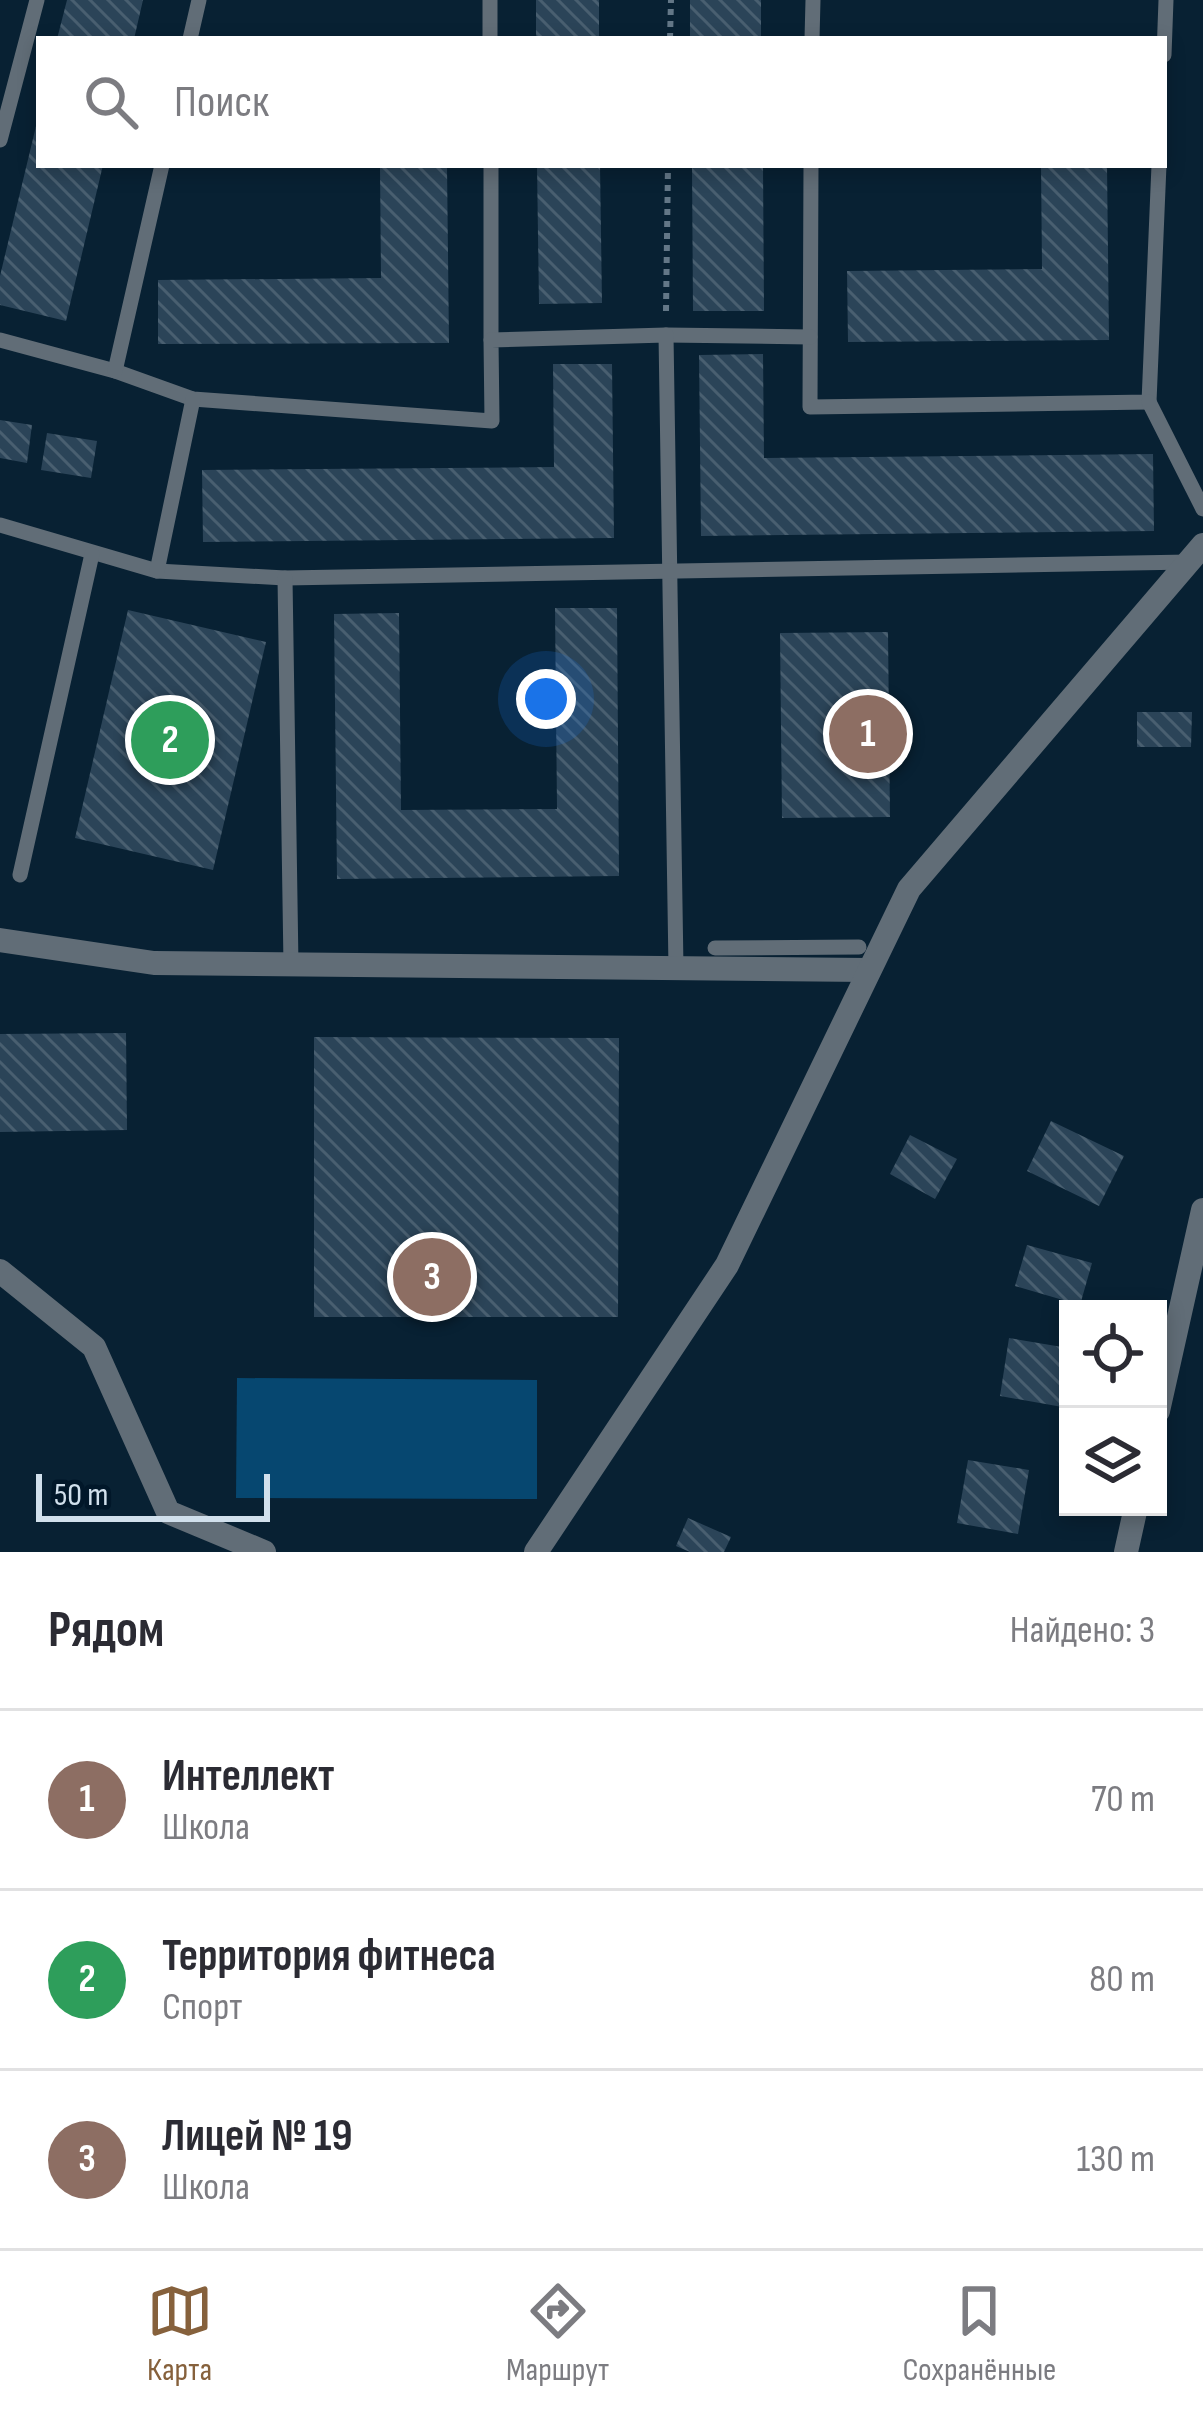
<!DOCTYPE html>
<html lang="ru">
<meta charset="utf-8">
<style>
:root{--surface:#fff;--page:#f7f7f7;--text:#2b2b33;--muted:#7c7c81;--line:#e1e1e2;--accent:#86613c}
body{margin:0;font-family:"Sofia Sans Condensed",sans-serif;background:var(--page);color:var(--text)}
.controls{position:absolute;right:36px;bottom:36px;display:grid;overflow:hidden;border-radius:0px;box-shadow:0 6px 18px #0003}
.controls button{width:108px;height:108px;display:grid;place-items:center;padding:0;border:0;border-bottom:3px solid var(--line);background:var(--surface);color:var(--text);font:60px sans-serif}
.scale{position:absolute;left:36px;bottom:30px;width:234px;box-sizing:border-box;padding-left:12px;border:6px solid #d1e0ec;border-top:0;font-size:33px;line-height:42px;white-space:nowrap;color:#d1e0ec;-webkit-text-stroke:9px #011729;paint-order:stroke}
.you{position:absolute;left:546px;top:699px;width:42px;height:42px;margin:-30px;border:9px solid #fff;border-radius:50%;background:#1a73e8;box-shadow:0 0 0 18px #1a73e833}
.badge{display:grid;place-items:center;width:78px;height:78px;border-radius:50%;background:var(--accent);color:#fff;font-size:39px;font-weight:700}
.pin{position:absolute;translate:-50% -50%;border:6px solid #fff;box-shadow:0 3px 12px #0006}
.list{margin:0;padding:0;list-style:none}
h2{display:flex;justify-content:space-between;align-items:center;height:156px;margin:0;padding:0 48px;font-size:51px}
h2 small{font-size:39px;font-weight:400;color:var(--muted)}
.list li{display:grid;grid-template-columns:78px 1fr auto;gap:36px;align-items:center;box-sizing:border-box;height:180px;padding:0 48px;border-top:3px solid var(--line)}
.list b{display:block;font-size:45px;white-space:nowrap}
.list p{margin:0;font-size:39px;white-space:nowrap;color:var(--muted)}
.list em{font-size:39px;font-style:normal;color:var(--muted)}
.icon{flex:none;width:66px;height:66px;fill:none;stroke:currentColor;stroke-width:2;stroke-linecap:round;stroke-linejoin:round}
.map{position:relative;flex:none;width:1203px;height:1552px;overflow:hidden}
.search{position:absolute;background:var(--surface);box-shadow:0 6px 18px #0003;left:36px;right:36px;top:36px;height:132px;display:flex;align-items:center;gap:30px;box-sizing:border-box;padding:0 42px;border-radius:0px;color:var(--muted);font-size:45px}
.sheet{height:696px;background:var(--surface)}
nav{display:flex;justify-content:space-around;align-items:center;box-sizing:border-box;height:168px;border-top:3px solid var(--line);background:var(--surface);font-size:33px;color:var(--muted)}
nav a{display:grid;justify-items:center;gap:6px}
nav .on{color:var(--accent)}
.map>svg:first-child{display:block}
.green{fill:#064770}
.building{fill:url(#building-back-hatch)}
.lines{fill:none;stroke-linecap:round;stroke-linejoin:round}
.path{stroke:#637787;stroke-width:6;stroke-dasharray:6 6;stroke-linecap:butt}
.lane{stroke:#616d77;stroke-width:15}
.street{stroke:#616d77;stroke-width:24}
</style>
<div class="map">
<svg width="1203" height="1552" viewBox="0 0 1203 1552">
<defs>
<pattern id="building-back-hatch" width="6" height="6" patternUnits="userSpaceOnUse" patternTransform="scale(3)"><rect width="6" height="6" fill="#2b4458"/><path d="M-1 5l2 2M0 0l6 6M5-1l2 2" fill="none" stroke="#495f70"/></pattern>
</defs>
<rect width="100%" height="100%" fill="#082133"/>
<polygon class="green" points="237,1378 537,1380 537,1499 236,1498"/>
<g class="building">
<polygon points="67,0 143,0 134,39 57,39"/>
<rect x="536" y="0" width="63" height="39"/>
<rect x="690" y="0" width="71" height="39"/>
<polygon points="37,122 39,165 103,165 66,321 0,305 0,276"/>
<polygon points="537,165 600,165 602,303 539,304"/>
<polygon points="692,165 763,165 764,311 693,311"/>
<polygon points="1041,165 1107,165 1109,340 848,342 847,271 1042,269"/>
<polygon points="447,166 449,343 158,344 158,280 381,278 380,167"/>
<polygon points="763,354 764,458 1153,454 1154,531 701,536 699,355"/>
<polygon points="553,364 612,364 614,538 203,542 202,470 554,467"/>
<polygon points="0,420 32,425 27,463 0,458"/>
<polygon points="47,433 97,441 91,478 41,470"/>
<polygon points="555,608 617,608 619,876 337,879 334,614 399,613 401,810 557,809"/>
<polygon points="128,610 266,642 213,870 75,838"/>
<polygon points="888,632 890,817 782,818 780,633"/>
<polygon points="1137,712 1192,712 1191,747 1137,747"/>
<polygon points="126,1033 127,1130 0,1132 0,1034"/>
<polygon points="314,1037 619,1038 618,1317 314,1317"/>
<polygon points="1051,1121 1124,1156 1099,1206 1027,1171"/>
<polygon points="910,1135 957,1159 935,1199 890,1174"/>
<polygon points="1027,1245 1092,1263 1080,1305 1015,1286"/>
<polygon points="1009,1338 1068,1348 1068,1408 1000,1396"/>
<polygon points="968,1460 1029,1470 1018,1534 957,1523"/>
<polygon points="688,1518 731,1537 724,1552 690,1552 676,1546"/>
</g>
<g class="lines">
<g class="path">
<polyline points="670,39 671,0"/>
<polyline points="666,311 668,165"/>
</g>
<g class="lane">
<polyline points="490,0 490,39"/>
<polyline points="190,39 199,0"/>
<polyline points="812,39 813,0"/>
<polyline points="1164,55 1166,0"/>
<polyline points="0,140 37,0"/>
<polyline points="491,165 491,340"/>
<polyline points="811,165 810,407 1149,402 1159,165"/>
<polyline points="666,335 810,337"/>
<polyline points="0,340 115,371 193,399 492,421 491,340 666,335 676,968"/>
<polyline points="115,371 162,165"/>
<polyline points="1149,402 1203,509"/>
<polyline points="0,525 157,571 285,578 1189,562"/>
<polyline points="157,571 193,399"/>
<polyline points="285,578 291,965"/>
<polyline points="20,875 92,554"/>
<polyline points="715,948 859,947"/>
</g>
<g class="street">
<polyline points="0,940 154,963 868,970"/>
<polyline points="0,1271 94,1347 168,1512 264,1552"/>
<polyline points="1158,1411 1203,1210"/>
<polyline points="536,1552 727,1265 909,889 1203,545"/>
<polyline points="1126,1552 1136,1507"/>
</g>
</g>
</svg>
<div class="controls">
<button><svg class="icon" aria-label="locate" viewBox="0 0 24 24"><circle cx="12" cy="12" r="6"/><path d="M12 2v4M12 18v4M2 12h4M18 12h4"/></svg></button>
<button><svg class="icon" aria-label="layers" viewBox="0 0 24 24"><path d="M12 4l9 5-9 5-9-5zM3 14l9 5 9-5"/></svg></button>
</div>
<div class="scale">50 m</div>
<div class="you"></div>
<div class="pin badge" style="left:868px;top:734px;background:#8d6e63">1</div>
<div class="pin badge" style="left:170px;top:740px;background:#2e9e5b">2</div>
<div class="pin badge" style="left:432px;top:1277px;background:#8d6e63">3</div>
<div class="search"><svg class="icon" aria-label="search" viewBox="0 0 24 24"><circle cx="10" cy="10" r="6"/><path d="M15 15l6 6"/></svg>Поиск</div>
</div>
<section class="sheet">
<h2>Рядом<small>Найдено: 3</small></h2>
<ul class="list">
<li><span class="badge" style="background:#8d6e63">1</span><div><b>Интеллект</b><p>Школа</p></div><em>70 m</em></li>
<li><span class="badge" style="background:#2e9e5b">2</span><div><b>Территория фитнеса</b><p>Спорт</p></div><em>80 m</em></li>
<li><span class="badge" style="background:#8d6e63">3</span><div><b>Лицей № 19</b><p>Школа</p></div><em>130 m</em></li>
</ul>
</section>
<nav>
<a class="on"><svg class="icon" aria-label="map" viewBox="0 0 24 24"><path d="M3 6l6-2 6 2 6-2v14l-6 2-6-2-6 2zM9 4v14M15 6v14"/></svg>Карта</a>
<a><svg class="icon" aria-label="directions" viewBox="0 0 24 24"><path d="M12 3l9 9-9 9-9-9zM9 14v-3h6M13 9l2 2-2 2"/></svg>Маршрут</a>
<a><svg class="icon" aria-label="saved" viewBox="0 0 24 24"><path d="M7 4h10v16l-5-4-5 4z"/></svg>Сохранённые</a>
</nav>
